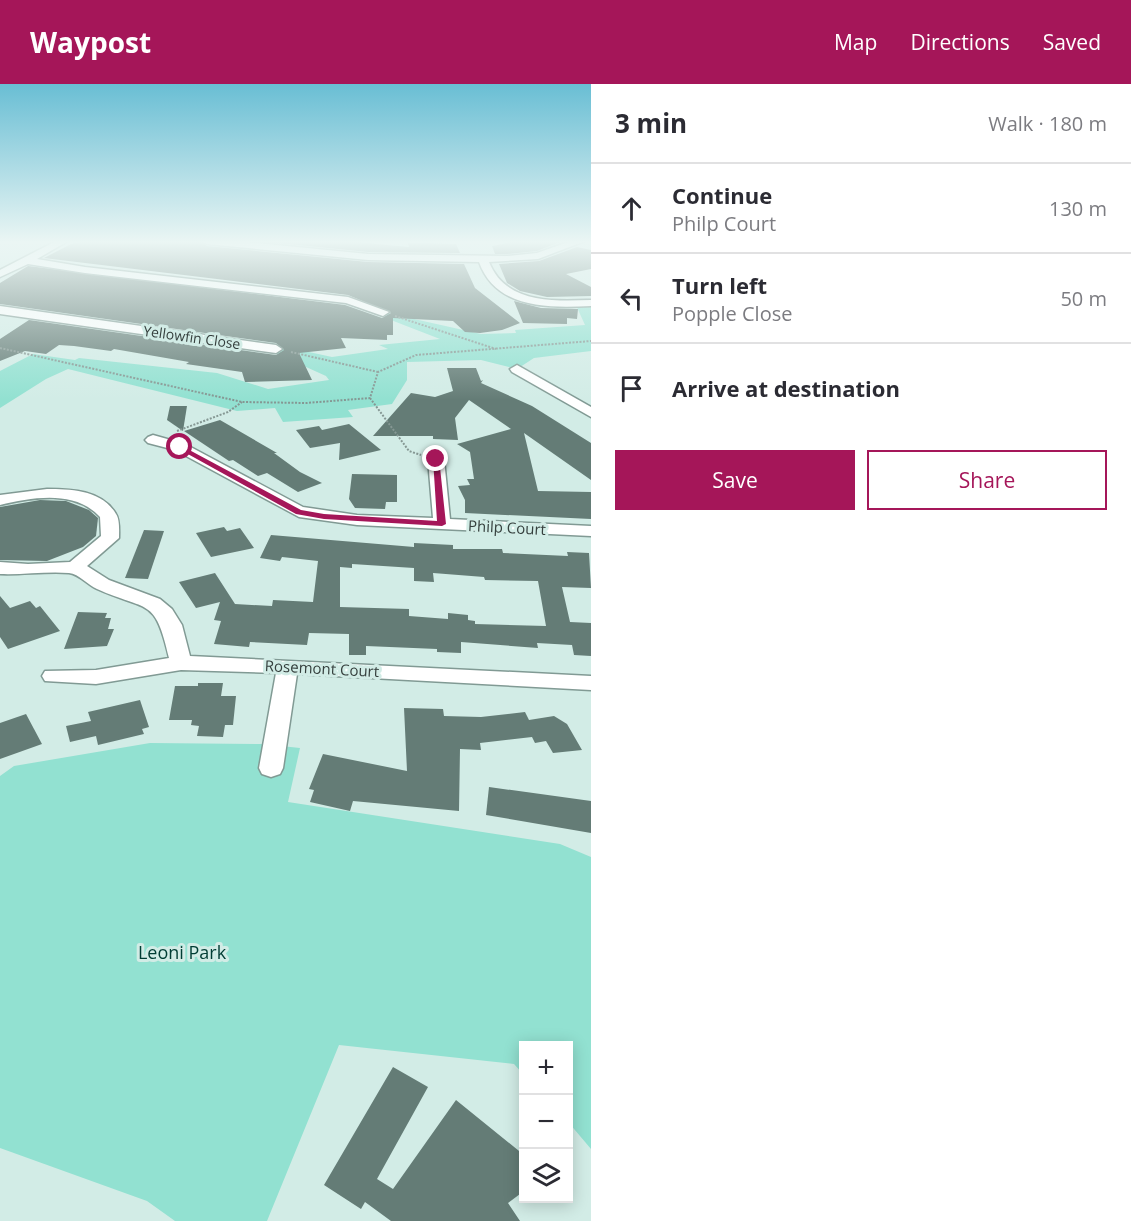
<!DOCTYPE html>
<meta charset="utf-8">
<style>
:root{--surface:#fff;--page:#f2f2f3;--text:#2b2b33;--muted:#7c7c81;--line:#e1e1e2;--accent:#a51659}
body{margin:0;font-family:"Open Sans",sans-serif;background:var(--page);color:var(--text)}
.controls{position:absolute;right:18px;bottom:18px;display:grid;overflow:hidden;border-radius:0px;box-shadow:0 3px 15px #0003}
.controls button{width:54px;height:54px;display:grid;place-items:center;padding:0;border:0;border-bottom:2px solid var(--line);background:var(--surface);color:var(--text);font:30px sans-serif}
.stop{position:absolute;width:18px;height:18px;margin:-14px;border:4px solid #a51659;border-radius:50%;background:#fff}
.stop.end{background:#a51659;border-color:#fff;box-shadow:0 2px 6px #0008}
.list{margin:0;padding:0;list-style:none}
h2{display:flex;justify-content:space-between;align-items:center;height:78px;margin:0;padding:0 24px;font-size:26px}
h2 small{font-size:20px;font-weight:400;color:var(--muted)}
.list li{display:grid;grid-template-columns:39px 1fr auto;gap:18px;align-items:center;box-sizing:border-box;height:90px;padding:0 24px;border-top:2px solid var(--line)}
.list b{display:block;font-size:22px;white-space:nowrap}
.list p{margin:0;font-size:20px;white-space:nowrap;color:var(--muted)}
.list em{font-size:20px;font-style:normal;color:var(--muted)}
.actions{display:flex;gap:12px;padding:18px 24px}
.actions a{flex:1;padding:14px 0;border:2px solid var(--accent);border-radius:0px;text-align:center;font-size:21px;color:var(--accent)}
.actions .main{background:var(--accent);color:#fff}
.icon{flex:none;width:33px;height:33px;fill:none;stroke:currentColor;stroke-width:2;stroke-linecap:round;stroke-linejoin:round}
.map{position:relative;flex:none;width:591px;height:1137px;overflow:hidden}
header{display:flex;align-items:center;gap:36px;box-sizing:border-box;height:84px;padding:0 30px;background:var(--accent);color:#fff}
header strong{font-size:28px}
nav{display:flex;gap:33px;margin-inline-start:auto;font-size:21px}
main{display:flex}
aside{flex:1;background:var(--surface)}
.map>svg:first-child{display:block}
.green{fill:#92e1d1}
.building{fill:#647c76;fill-rule:evenodd}
.lines{fill:none;stroke-linecap:round;stroke-linejoin:round}
.minor-casing{stroke:#819a94;stroke-width:3}
.path{stroke:#859793;stroke-width:2;stroke-dasharray:2 1.5;stroke-linecap:butt}
.minor{fill:#fff;fill-rule:evenodd}
.route{fill:#a51659}
.labels{text-anchor:middle;dominant-baseline:central;stroke-width:6;stroke-linejoin:round;paint-order:stroke}
.far-street-label{font-size:14px;fill:#353f3d;stroke:#d2ece6}
.street-label{font-size:15px;fill:#353f3d;stroke:#d2ece6}
.near-park-label{font-size:18px;fill:#003d34;stroke:#d2ece6}
</style>
<header>
<strong>Waypost</strong>
<nav><a>Map</a><a>Directions</a><a>Saved</a></nav>
</header>
<main>
<div class="map">
<svg width="591" height="1137" viewBox="0 0 591 1137">
<rect width="100%" height="100%" fill="#d2ece6"/>
<g class="green">
<polygon points="575,219 591,219 591,267 534,274 517,285 481,276 407,278 407,296 392,320 348,326 353,333 283,338 275,324 237,327 68,285 46,295 0,324 0,287 33,270 75,276 79,274 217,289 268,305 329,296 326,292 275,269 276,265 286,263 332,273 388,265 379,261 440,255 378,231 383,228 481,250 516,249 515,246 585,241"/>
<polygon points="150,659 262,660 300,664 288,718 560,760 591,773 591,1065 569,1039 568,962 524,962 523,990 514,980 339,961 267,1137 175,1137 147,1117 0,1064 0,692 14,682"/>
</g>
<g class="building">
<polygon points="90,157 200,157 207,162 368,178 464,180 475,204 520,239 502,246 480,249 465,248 453,237 393,234 393,251 387,251 387,256 341,254 346,264 299,269 312,296 245,298 242,288 186,280 189,278 114,265 111,267 74,262 59,261 46,270 25,267 0,277 0,255 29,236 276,271 284,266 276,259 0,220 0,199 28,182 345,221 382,234 391,229 348,211 44,174 71,160"/>
<polygon points="258,157 345,157 409,163 408,159 456,160 460,169 368,168"/>
<polygon points="518,157 554,157 560,158 537,167 507,170 495,170 492,162"/>
<polygon points="577,163 591,166 591,185 566,190 591,203 591,212 547,213 520,207 507,199 499,180 539,177"/>
<polygon points="514,217 541,224 578,225 577,235 567,234 567,240 523,239"/>
<polygon points="447,284 476,284 481,297 483,296 481,299 532,322 591,359 591,396 524,349 538,407 591,408 591,435 465,429 465,416 458,402 470,401 467,395 474,395 470,368 457,360 511,345 469,316 455,334 458,356 433,355 433,352 373,352 411,309 435,313 453,307"/>
<polygon points="170,322 187,322 183,347 167,336"/>
<polygon points="220,336 277,369 274,369 300,388 322,399 298,408 267,389 258,392 233,376 229,377 184,347"/>
<polygon points="349,340 381,366 339,376 340,359 310,364 296,346 319,342 322,346"/>
<polygon points="352,390 397,391 397,418 386,418 385,425 355,424 349,415"/>
<polygon points="40,416 66,417 89,426 98,434 96,452 83,463 47,477 0,476 0,423"/>
<polygon points="224,443 227,447 240,444 254,464 211,473 196,449"/>
<polygon points="144,446 164,447 148,495 125,494"/>
<path d="M 271,451 L 414,463 L 414,459 L 453,461 L 453,465 L 502,465 L 503,469 L 568,472 L 567,468 L 589,469 L 591,504 L 562,503 L 570,538 L 591,539 L 591,572 L 574,571 L 572,561 L 537,559 L 538,564 L 461,558 L 461,569 L 437,568 L 437,565 L 366,562 L 366,571 L 349,571 L 349,550 L 309,549 L 307,561 L 250,558 L 249,563 L 214,560 L 221,537 L 214,536 L 220,518 L 196,524 L 179,498 L 215,489 L 235,520 L 272,522 L 273,516 L 313,518 L 318,477 L 282,473 L 280,477 L 260,474 ZM 352,480 L 414,484 L 414,497 L 434,498 L 433,489 L 484,493 L 485,496 L 538,497 L 546,542 L 475,540 L 475,537 L 468,536 L 468,531 L 448,529 L 448,535 L 409,532 L 409,525 L 340,523 L 340,483 L 352,484 Z"/>
<polygon points="0,512 10,524 30,517 36,524 40,522 60,547 8,565 0,553"/>
<polygon points="78,528 107,529 105,534 111,534 108,545 114,545 107,562 64,565"/>
<polygon points="198,599 223,599 221,612 236,612 233,641 225,641 223,653 197,652 199,642 191,641 192,636 169,636 175,602 198,602"/>
<polygon points="140,616 149,643 142,645 144,650 98,661 96,652 70,658 66,642 91,637 88,628"/>
<polygon points="404,624 443,625 444,632 481,633 525,628 529,636 554,632 567,640 582,666 553,669 546,657 535,659 532,653 480,659 481,666 460,665 459,727 353,717 350,727 310,718 314,706 309,705 323,670 407,687"/>
<polygon points="26,630 42,660 0,675 0,639"/>
<polygon points="489,703 591,717 591,749 486,731"/>
<polygon points="393,983 428,1003 377,1095 393,1105 456,1016 524,1071 524,1107 508,1119 520,1137 391,1137 365,1118 361,1125 324,1101"/>
</g>
<g class="lines">
<defs>
<g id="minor">
<polygon points="56,157 68,157 37,175 85,183 348,213 389,228 383,232 346,219 85,189 28,180 0,193 0,186"/>
<path d="M 202,157 L 236,157 L 368,170 L 507,172 L 537,169 L 571,157 L 585,157 L 538,175 L 489,178 C 506,220 553,217 591,216 L 591,222 C 548,224 496,225 479,178 L 368,176 L 207,160 Z"/>
<polygon points="0,222 276,261 282,265 276,269 0,230"/>
<polygon points="517,281 591,323 591,333 512,288 510,285"/>
<polygon points="153,351 185,360 303,423 357,431 433,434 428,375 436,370 444,375 450,435 591,442 591,452 357,441 299,433 175,366 148,359 145,356 148,353"/>
<path d="M 47,405 C 71,405 102,406 116,430 C 120,436 119,447 119,454 L 87,482 L 109,496 L 160,515 L 172,525 L 182,541 L 190,572 L 591,592 L 591,606 L 297,590 L 283,684 L 280,690 L 271,693 L 262,690 L 259,684 L 276,589 L 181,586 L 96,600 L 45,597 L 42,592 L 45,587 L 96,586 L 169,574 C 155,512 148,528 97,505 C 88,501 79,490 69,489 C 47,487 23,491 0,490 L 0,478 L 28,480 L 70,478 L 101,452 L 100,433 C 75,406 34,413 0,421 L 0,411 Z"/>
</g>
</defs>
<use href="#minor" class="minor-casing"/>
<g class="path">
<polyline points="395,232 496,265"/>
<polyline points="0,264 242,318 306,319 370,314 378,288 416,271 591,257"/>
<polyline points="291,268 378,288"/>
<polyline points="370,314 409,367 421,371"/>
<polyline points="177,347 228,328 242,318"/>
</g>
<use href="#minor" class="minor"/>
</g>
<linearGradient id="sky" x2="0" y2="1"><stop stop-color="#69bed4"/><stop offset="0.5" stop-color="#ebf6f4"/><stop offset="1" stop-color="#ebf6f4" stop-opacity="0"/></linearGradient>
<rect width="591" height="316" fill="url(#sky)"/>
<polygon class="route" points="180,361 301,426 324,430 437,437 433,375 439,374 446,440 442,442 324,435 296,430 177,364"/>
<g class="labels">
<g class="far-street-label">
<text transform="translate(192 253) rotate(8)">Yellowfin Close</text>
</g>
<g class="street-label">
<text transform="translate(507 443) rotate(3)">Philp Court</text>
<text transform="translate(322 584) rotate(3)">Rosemont Court</text>
</g>
<g class="near-park-label">
<text x="182" y="868">Leoni Park</text>
</g>
</g>
</svg>
<div class="controls">
<button>+</button>
<button>−</button>
<button><svg class="icon" aria-label="layers" viewBox="0 0 24 24"><path d="M12 4l9 5-9 5-9-5zM3 14l9 5 9-5"/></svg></button>
</div>
<div class="stop" style="left:180px;top:363px"></div>
<div class="stop end" style="left:436px;top:375px"></div>
</div>
<aside>
<h2>3 min<small>Walk · 180 m</small></h2>
<ul class="list">
<li><svg class="icon" aria-label="ahead" viewBox="0 0 24 24"><path d="M12 20V5M6 11l6-6 6 6"/></svg><div><b>Continue</b><p>Philp Court</p></div><em>130 m</em></li>
<li><svg class="icon" aria-label="left" viewBox="0 0 24 24"><path d="M17 20v-9H6M10 6l-5 5 5 5"/></svg><div><b>Turn left</b><p>Popple Close</p></div><em>50 m</em></li>
<li><svg class="icon" aria-label="arrive" viewBox="0 0 24 24"><path d="M6 21V4h12l-3 4 3 4H6"/></svg><div><b>Arrive at destination</b></div></li>
</ul>
<div class="actions"><a class="main">Save</a><a>Share</a></div>
</aside>
</main>
